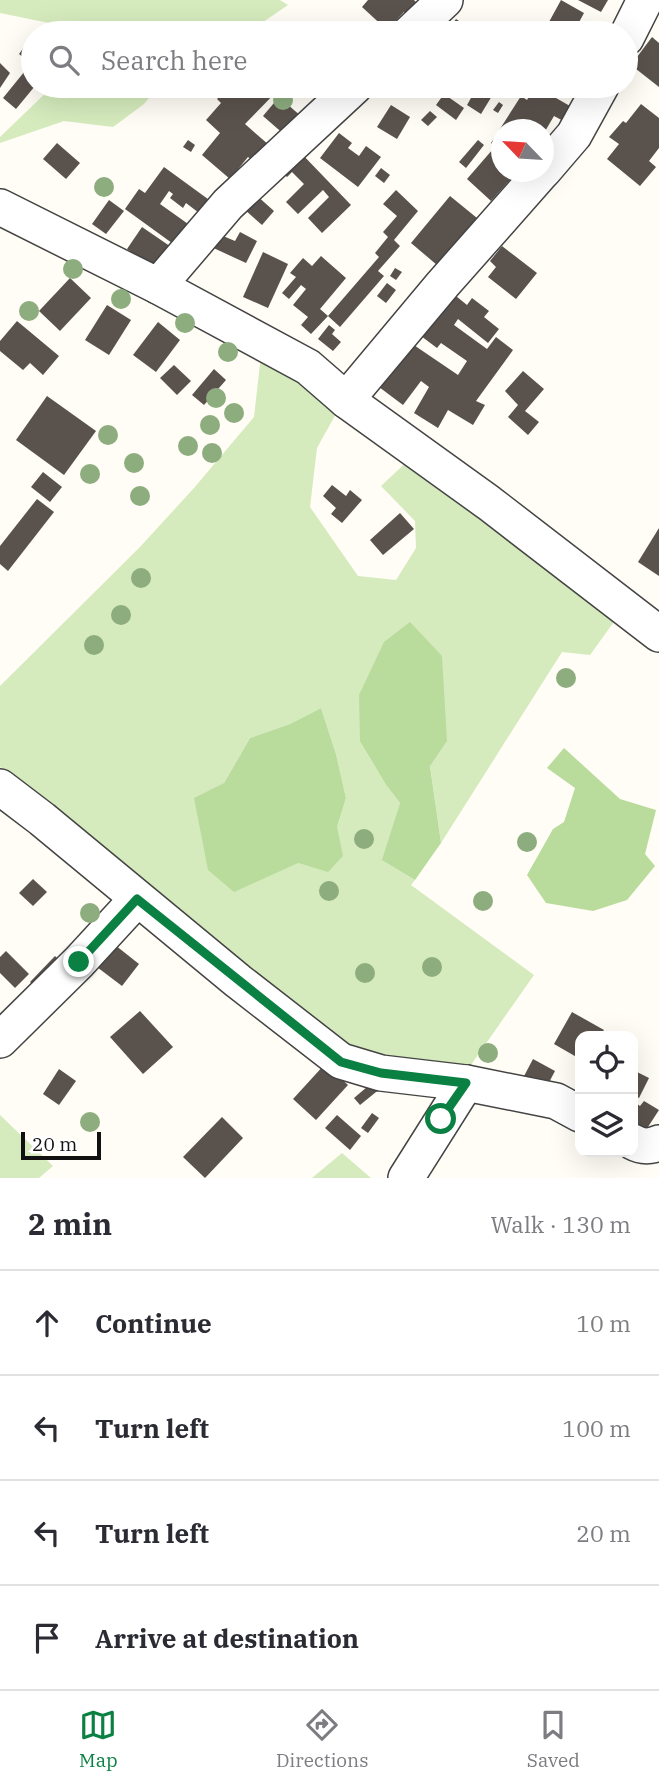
<!DOCTYPE html>
<meta charset="utf-8">
<style>
:root{--surface:#fff;--page:#f7f7f7;--text:#2b2b33;--muted:#7c7c81;--line:#e1e1e2;--accent:#0b8043}
body{margin:0;font-family:"IBM Plex Serif",serif;background:var(--page);color:var(--text)}
.controls{position:absolute;right:21px;bottom:21px;display:grid;overflow:hidden;border-radius:14px;box-shadow:0 7px 28px #0002}
.controls button{width:63px;height:63px;display:grid;place-items:center;padding:0;border:0;border-bottom:2px solid var(--line);background:var(--surface);color:var(--text);font:35px sans-serif}
.compass{position:absolute;left:491px;top:119px;width:63px;height:63px;border-radius:50%;background:var(--surface);box-shadow:0 7px 28px #0002;rotate:295deg}
.scale{position:absolute;left:21px;bottom:18px;width:80px;box-sizing:border-box;padding-left:7px;border:4px solid #111;border-top:0;font-size:19px;line-height:24px;white-space:nowrap;color:#111;-webkit-text-stroke:5px #fff;paint-order:stroke}
.stop{position:absolute;width:21px;height:21px;margin:-16px;border:5px solid #0b8043;border-radius:50%;background:#fff}
.stop.end{background:#0b8043;border-color:#fff;box-shadow:0 2px 7px #0008}
.list{margin:0;padding:0;list-style:none}
h2{display:flex;justify-content:space-between;align-items:center;height:91px;margin:0;padding:0 28px;font-size:30px}
h2 small{font-size:23px;font-weight:400;color:var(--muted)}
.list li{display:grid;grid-template-columns:46px 1fr auto;gap:21px;align-items:center;box-sizing:border-box;height:105px;padding:0 28px;border-top:2px solid var(--line)}
.list b{display:block;font-size:26px;white-space:nowrap}
.list em{font-size:23px;font-style:normal;color:var(--muted)}
.icon{flex:none;width:38px;height:38px;fill:none;stroke:currentColor;stroke-width:2;stroke-linecap:round;stroke-linejoin:round}
.map{position:relative;flex:none;width:659px;height:1178px;overflow:hidden}
.search{position:absolute;background:var(--surface);box-shadow:0 7px 28px #0002;left:21px;right:21px;top:21px;height:77px;display:flex;align-items:center;gap:18px;box-sizing:border-box;padding:0 24px;border-radius:38px;color:var(--muted);font-size:26px}
.sheet{height:511px;background:var(--surface)}
nav{display:flex;justify-content:space-around;align-items:center;box-sizing:border-box;height:98px;border-top:2px solid var(--line);background:var(--surface);font-size:19px;color:var(--muted)}
nav a{display:grid;justify-items:center;gap:4px}
nav .on{color:var(--accent)}
.map>svg:first-child{display:block}
.green{fill:#d5ebbd;fill-rule:evenodd}
.forest{fill:#b9dc9c}
.building{fill:#5a524d}
.lines{fill:none;stroke-linecap:round;stroke-linejoin:round}
.minor-casing{stroke:#444;stroke-width:38}
.minor{stroke:#fff;stroke-width:35}
.tree{fill:#8dad7f}
.route{stroke:#0b8043;stroke-width:9}
</style>
<div class="map">
<svg width="659" height="1178" viewBox="0 0 659 1178">
<rect width="100%" height="100%" fill="#fffdf5"/>
<g class="green">
<polygon points="0,0 280,0 288,5 253,29 205,31 203,33 98,33 0,13"/>
<polygon points="53,86 159,86 144,104 113,127 64,121 0,143 0,137"/>
<path d="M 262,346 L 342,403 L 317,448 L 310,507 L 358,576 L 396,580 L 416,548 L 415,521 L 381,486 L 414,455 L 616,619 L 590,655 L 562,652 L 441,843 L 430,765 L 447,741 L 387,786 L 400,803 L 383,860 L 415,880 L 411,885 L 534,975 L 466,1072 L 346,1053 L 52,803 L 0,767 L 0,686 L 140,547 L 194,488 L 254,417 ZM 321,708 L 336,754 L 346,798 L 337,827 L 328,871 L 298,863 L 224,783 L 250,738 L 290,724 Z"/>
<polygon points="0,1115 53,1166 39,1178 0,1178"/>
<polygon points="342,1153 371,1178 312,1178"/>
</g>
<g class="forest">
<polygon points="410,622 442,656 447,741 430,766 441,843 415,880 382,860 400,803 387,786 360,741 359,695 384,642"/>
<polygon points="321,708 336,754 346,798 337,827 343,856 328,872 298,863 234,892 208,870 194,798 224,783 250,738 290,724"/>
<polygon points="564,748 620,799 656,810 645,854 655,866 627,900 593,911 546,903 527,875 553,829 564,822 575,788 547,768"/>
</g>
<g class="building">
<polygon points="368,0 414,0 420,6 410,17 404,12 387,30 362,7"/>
<polygon points="561,0 584,13 577,26 585,31 584,33 543,33"/>
<polygon points="578,0 608,0 601,12"/>
<polygon points="456,19 477,33 446,33"/>
<polygon points="364,22 376,33 353,33"/>
<polygon points="299,23 310,33 289,33"/>
<polygon points="652,37 659,43 659,87 631,65"/>
<polygon points="30,39 33,42 33,65 19,54"/>
<polygon points="0,63 10,73 0,88"/>
<polygon points="29,66 33,70 33,86 35,86 16,109 3,98"/>
<polygon points="229,86 282,86 245,124 269,145 254,162 248,157 230,179 202,155 220,133 206,120 221,103 217,99"/>
<polygon points="304,86 342,86 324,105"/>
<polygon points="466,86 498,86 481,114 467,105 475,91"/>
<polygon points="509,86 524,86 521,91 517,89 514,93 507,89"/>
<polygon points="535,86 577,110 569,124 554,116 544,133 544,130 502,130 502,150 491,143 521,96 527,100"/>
<polygon points="444,94 464,108 456,120 436,105"/>
<polygon points="279,97 302,117 286,136 263,116"/>
<polygon points="499,102 503,105 498,113 493,110"/>
<polygon points="641,104 659,118 659,148 649,161 656,167 640,186 607,159 619,144 609,137 623,121 626,123"/>
<polygon points="391,105 410,117 397,139 377,127"/>
<polygon points="430,111 437,117 428,126 421,120"/>
<polygon points="339,133 352,143 348,148 359,156 366,146 381,157 358,187 320,158"/>
<polygon points="188,140 195,145 191,152 183,147"/>
<polygon points="478,140 484,145 466,168 459,162"/>
<polygon points="57,143 80,163 66,179 43,159"/>
<polygon points="493,149 502,156 502,172 517,172 491,201 467,179"/>
<polygon points="299,151 351,205 322,233 308,218 329,197 323,190 298,214 286,202 304,184 292,172 287,177 280,170"/>
<polygon points="164,167 212,202 203,216 186,203 183,208 170,198 173,194 169,191 160,204 198,231 183,251 125,209 139,189 145,193"/>
<polygon points="381,168 390,175 384,183 375,176"/>
<polygon points="396,190 418,211 394,240 400,246 378,271 384,276 340,327 328,316 311,334 301,325 308,317 293,305 306,289 301,285 289,299 282,293 296,277 290,273 303,258 312,266 321,256 346,278 320,309 328,316 379,257 375,253 388,237 383,232 397,216 383,204"/>
<polygon points="256,195 274,211 262,225 244,209"/>
<polygon points="450,196 477,218 437,265 411,243"/>
<polygon points="109,200 124,211 106,234 92,224"/>
<polygon points="142,227 177,251 162,274 127,249"/>
<polygon points="240,232 257,241 246,263 207,245 223,236 235,241"/>
<polygon points="502,246 537,273 516,299 488,277 496,267 490,261"/>
<polygon points="263,252 288,264 268,308 243,297"/>
<polygon points="395,268 402,272 396,280 390,276"/>
<polygon points="70,278 91,298 60,331 39,311"/>
<polygon points="387,283 396,290 386,303 377,296"/>
<polygon points="451,292 467,305 472,298 489,311 484,317 499,329 488,343 458,319 454,325 487,349 496,337 513,350 476,401 485,405 473,425 448,410 438,428 414,413 429,387 421,381 403,405 371,381 402,337 458,375 467,361 441,343 437,348 413,330"/>
<polygon points="107,305 131,320 109,355 85,340"/>
<polygon points="17,321 59,356 43,375 30,363 23,370 0,351 0,341"/>
<polygon points="158,322 180,340 156,372 133,355"/>
<polygon points="329,325 335,330 332,334 341,342 333,351 318,339"/>
<polygon points="174,365 191,381 177,395 160,378"/>
<polygon points="214,369 226,380 204,405 192,395"/>
<polygon points="523,371 544,389 525,411 539,422 528,435 508,417 518,405 505,391"/>
<polygon points="47,396 96,431 64,475 16,440"/>
<polygon points="43,472 62,487 50,502 31,487"/>
<polygon points="332,485 346,496 350,490 362,500 342,523 331,514 336,508 323,496"/>
<polygon points="37,499 54,512 8,571 0,564 0,546"/>
<polygon points="400,513 414,529 383,555 370,540"/>
<polygon points="659,528 659,576 638,562"/>
<polygon points="33,879 47,892 33,906 19,893"/>
<polygon points="110,941 139,964 122,986 93,964"/>
<polygon points="6,951 29,974 15,988 0,973 0,957"/>
<polygon points="55,956 64,965 39,990 30,982"/>
<polygon points="140,1011 173,1047 143,1074 110,1037"/>
<polygon points="572,1012 604,1030 600,1036 580,1036 580,1059 554,1044"/>
<polygon points="533,1059 555,1071 545,1090 523,1078"/>
<polygon points="325,1064 348,1085 316,1120 293,1099"/>
<polygon points="59,1069 76,1081 59,1105 43,1094"/>
<polygon points="637,1072 649,1078 639,1098 633,1095 633,1081"/>
<polygon points="374,1081 381,1088 360,1105 354,1098"/>
<polygon points="633,1101 640,1106 644,1101 659,1110 646,1130 633,1122"/>
<polygon points="372,1113 379,1118 368,1133 361,1128"/>
<polygon points="337,1115 361,1136 350,1150 325,1128"/>
<polygon points="222,1117 243,1138 205,1178 183,1157"/>
</g>
<g class="lines">
<defs>
<g id="minor">
<polyline points="410,33 445,0"/>
<polyline points="626,38 645,0"/>
<polyline points="544,170 574,135 601,86"/>
<polyline points="0,207 158,286 308,367 346,400 489,503 659,634"/>
<polyline points="158,286 228,204 355,86"/>
<polyline points="346,400 443,284 542,172"/>
<polyline points="0,787 42,819 238,981 341,1061 381,1073 466,1083 556,1101 580,1114"/>
<polyline points="0,1040 79,962 137,899"/>
<path d="M 633,1142 C 642,1147 649,1147 659,1143"/>
<polyline points="406,1178 466,1083"/>
</g>
</defs>
<use href="#minor" class="minor-casing"/>
<use href="#minor" class="minor"/>
</g>
<g class="tree">
<circle cx="283" cy="100" r="10"/>
<circle cx="104" cy="187" r="10"/>
<circle cx="73" cy="269" r="10"/>
<circle cx="121" cy="299" r="10"/>
<circle cx="29" cy="311" r="10"/>
<circle cx="185" cy="323" r="10"/>
<circle cx="228" cy="352" r="10"/>
<circle cx="216" cy="398" r="10"/>
<circle cx="234" cy="413" r="10"/>
<circle cx="210" cy="425" r="10"/>
<circle cx="108" cy="435" r="10"/>
<circle cx="188" cy="446" r="10"/>
<circle cx="212" cy="453" r="10"/>
<circle cx="134" cy="463" r="10"/>
<circle cx="90" cy="474" r="10"/>
<circle cx="140" cy="496" r="10"/>
<circle cx="141" cy="578" r="10"/>
<circle cx="121" cy="615" r="10"/>
<circle cx="94" cy="645" r="10"/>
<circle cx="566" cy="678" r="10"/>
<circle cx="364" cy="839" r="10"/>
<circle cx="527" cy="842" r="10"/>
<circle cx="329" cy="891" r="10"/>
<circle cx="483" cy="901" r="10"/>
<circle cx="90" cy="913" r="10"/>
<circle cx="432" cy="967" r="10"/>
<circle cx="365" cy="973" r="10"/>
<circle cx="488" cy="1053" r="10"/>
<circle cx="90" cy="1122" r="10"/>
</g>
<g class="lines">
<polyline class="route" points="79,962 137,899 341,1062 381,1073 466,1083 441,1119"/>
</g>
</svg>
<div class="controls">
<button><svg class="icon" aria-label="locate" viewBox="0 0 24 24"><circle cx="12" cy="12" r="6"/><path d="M12 2v4M12 18v4M2 12h4M18 12h4"/></svg></button>
<button><svg class="icon" aria-label="layers" viewBox="0 0 24 24"><path d="M12 4l9 5-9 5-9-5zM3 14l9 5 9-5"/></svg></button>
</div>
<svg class="compass" viewBox="-18 -18 36 36"><path d="M0-13l5 13h-10z" fill="#e53935"/><path d="M0 13l5-13h-10z" fill="#7c7c81"/></svg>
<div class="scale">20 m</div>
<div class="stop" style="left:441px;top:1119px"></div>
<div class="stop end" style="left:79px;top:962px"></div>
<div class="search"><svg class="icon" aria-label="search" viewBox="0 0 24 24"><circle cx="10" cy="10" r="6"/><path d="M15 15l6 6"/></svg>Search here</div>
</div>
<section class="sheet">
<h2>2 min<small>Walk · 130 m</small></h2>
<ul class="list">
<li><svg class="icon" aria-label="ahead" viewBox="0 0 24 24"><path d="M12 20V5M6 11l6-6 6 6"/></svg><div><b>Continue</b></div><em>10 m</em></li>
<li><svg class="icon" aria-label="left" viewBox="0 0 24 24"><path d="M17 20v-9H6M10 6l-5 5 5 5"/></svg><div><b>Turn left</b></div><em>100 m</em></li>
<li><svg class="icon" aria-label="left" viewBox="0 0 24 24"><path d="M17 20v-9H6M10 6l-5 5 5 5"/></svg><div><b>Turn left</b></div><em>20 m</em></li>
<li><svg class="icon" aria-label="arrive" viewBox="0 0 24 24"><path d="M6 21V4h12l-3 4 3 4H6"/></svg><div><b>Arrive at destination</b></div></li>
</ul>
</section>
<nav>
<a class="on"><svg class="icon" aria-label="map" viewBox="0 0 24 24"><path d="M3 6l6-2 6 2 6-2v14l-6 2-6-2-6 2zM9 4v14M15 6v14"/></svg>Map</a>
<a><svg class="icon" aria-label="directions" viewBox="0 0 24 24"><path d="M12 3l9 9-9 9-9-9zM9 14v-3h6M13 9l2 2-2 2"/></svg>Directions</a>
<a><svg class="icon" aria-label="saved" viewBox="0 0 24 24"><path d="M7 4h10v16l-5-4-5 4z"/></svg>Saved</a>
</nav>
